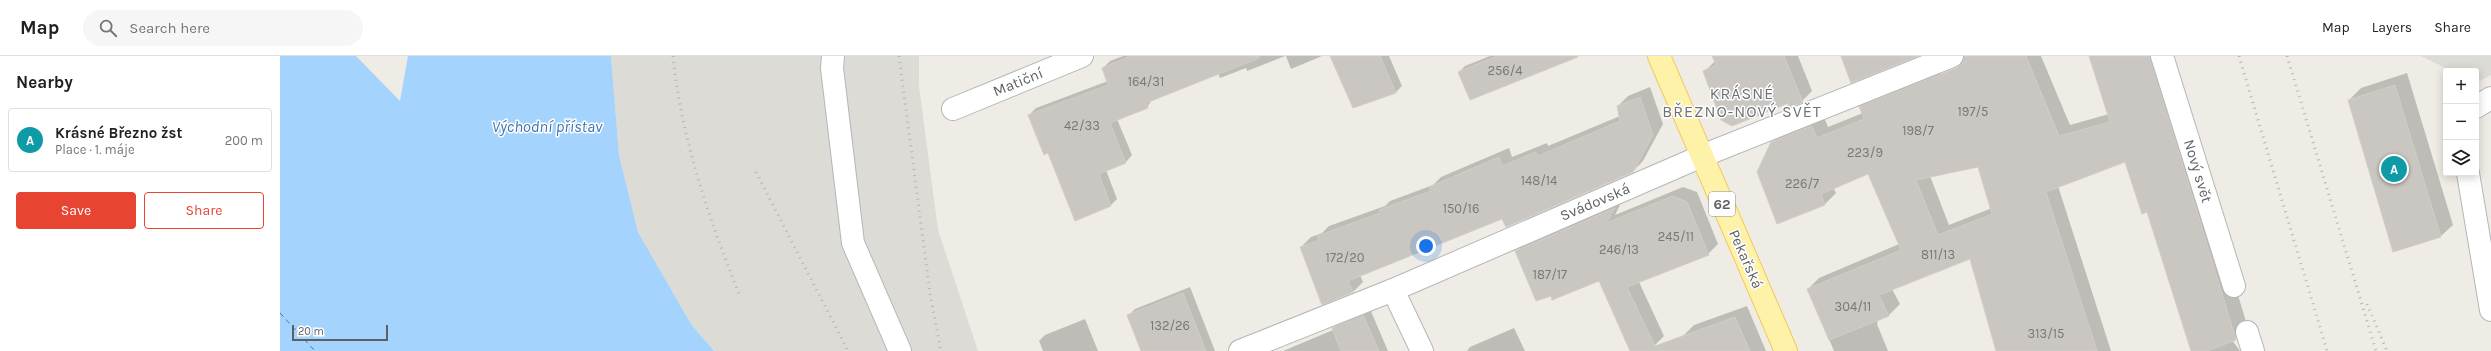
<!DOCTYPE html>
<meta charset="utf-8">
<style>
:root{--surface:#fff;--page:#f6f6f6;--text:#202124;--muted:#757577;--line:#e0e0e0;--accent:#e74431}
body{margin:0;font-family:Karla,sans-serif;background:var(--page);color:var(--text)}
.controls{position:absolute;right:12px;top:12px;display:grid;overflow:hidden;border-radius:4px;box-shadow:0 2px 10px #0003}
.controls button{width:36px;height:36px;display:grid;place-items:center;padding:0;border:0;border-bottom:1px solid var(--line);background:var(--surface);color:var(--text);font:20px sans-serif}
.scale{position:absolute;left:12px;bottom:10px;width:96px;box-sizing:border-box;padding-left:4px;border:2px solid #5c5f64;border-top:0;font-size:11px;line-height:14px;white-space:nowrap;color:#5c5f64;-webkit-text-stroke:3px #fff;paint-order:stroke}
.you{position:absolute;left:1146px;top:190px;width:14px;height:14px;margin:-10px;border:3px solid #fff;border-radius:50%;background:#1a73e8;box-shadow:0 0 0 6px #1a73e833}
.badge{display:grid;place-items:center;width:26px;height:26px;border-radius:50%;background:var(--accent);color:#fff;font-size:13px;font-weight:700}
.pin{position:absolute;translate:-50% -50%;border:2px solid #fff;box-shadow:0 1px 4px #0006}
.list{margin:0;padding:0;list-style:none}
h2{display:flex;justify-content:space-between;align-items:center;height:52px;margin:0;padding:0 16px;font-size:17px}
h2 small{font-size:13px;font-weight:400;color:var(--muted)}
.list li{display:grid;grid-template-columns:26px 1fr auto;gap:12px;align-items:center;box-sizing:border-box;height:64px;margin:0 8px 8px;padding:0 8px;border:1px solid var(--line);border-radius:4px}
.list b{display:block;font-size:15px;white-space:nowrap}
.list p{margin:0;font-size:13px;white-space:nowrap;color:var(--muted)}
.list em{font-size:13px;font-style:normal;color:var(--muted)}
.actions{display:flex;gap:8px;padding:12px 16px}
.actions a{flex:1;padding:9px 0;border:1px solid var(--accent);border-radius:4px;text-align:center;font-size:14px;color:var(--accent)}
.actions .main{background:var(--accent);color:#fff}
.icon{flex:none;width:22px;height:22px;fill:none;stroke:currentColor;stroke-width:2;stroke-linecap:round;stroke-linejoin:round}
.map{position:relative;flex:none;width:2211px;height:295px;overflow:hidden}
header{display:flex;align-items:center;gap:24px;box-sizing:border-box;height:56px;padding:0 20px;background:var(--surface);border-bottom:1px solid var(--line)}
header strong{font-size:19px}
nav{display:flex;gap:22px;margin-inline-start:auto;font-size:14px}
.search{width:280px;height:36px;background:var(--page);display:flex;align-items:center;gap:10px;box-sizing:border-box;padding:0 14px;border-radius:22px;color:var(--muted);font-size:15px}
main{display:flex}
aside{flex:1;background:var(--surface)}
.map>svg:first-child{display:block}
.industrial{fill:#dddbd6}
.water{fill:#a4d4fe}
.shadow{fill:#0003;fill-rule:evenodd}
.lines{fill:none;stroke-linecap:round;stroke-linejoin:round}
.ferry{stroke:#4174af;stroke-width:1;stroke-dasharray:5 4;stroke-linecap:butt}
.building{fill:#cac6c1;stroke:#d3cec2;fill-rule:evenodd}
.minor-casing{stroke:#b4b6bb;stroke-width:24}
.major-casing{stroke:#efca5b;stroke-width:24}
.minor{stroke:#fff;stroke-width:22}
.major{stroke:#fef2a9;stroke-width:22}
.rail{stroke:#b4b5b5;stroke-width:3;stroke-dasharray:1 5;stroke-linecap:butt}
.labels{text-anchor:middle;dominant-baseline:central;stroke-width:3;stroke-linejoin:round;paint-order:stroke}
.number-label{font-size:13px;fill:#78797b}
.shield{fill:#fff;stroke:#8d8f92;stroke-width:1}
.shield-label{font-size:14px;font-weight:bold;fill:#5c5f64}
.street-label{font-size:15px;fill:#5c5f64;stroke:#fff}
.neighbourhood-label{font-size:16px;letter-spacing:1px;fill:#6d7176;stroke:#fff}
.water-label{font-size:16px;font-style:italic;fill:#4174af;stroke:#fff}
</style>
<header>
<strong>Map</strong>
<div class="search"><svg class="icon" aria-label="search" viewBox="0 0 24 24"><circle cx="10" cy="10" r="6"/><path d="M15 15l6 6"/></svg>Search here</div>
<nav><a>Map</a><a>Layers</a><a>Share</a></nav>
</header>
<main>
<aside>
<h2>Nearby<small></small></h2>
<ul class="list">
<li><span class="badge" style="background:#0f9aa8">A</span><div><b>Krásné Březno žst</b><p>Place · 1. máje</p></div><em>200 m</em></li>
</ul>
<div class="actions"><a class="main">Save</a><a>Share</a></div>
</aside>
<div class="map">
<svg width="2211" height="295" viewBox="0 0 2211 295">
<rect width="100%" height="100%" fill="#eeece4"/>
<g class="industrial">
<polygon points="331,0 639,0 639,30 658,174 698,295 434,295 411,268 358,176 339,99"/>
<polygon points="2141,0 2211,0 2211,19 2196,27 2196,15 2171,15"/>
</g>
<polygon class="water" points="0,0 76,0 120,45 128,0 331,0 339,99 358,176 411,268 434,295 0,295"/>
<g class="shadow">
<polygon points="843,0 1005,0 967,15 966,12 940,22 938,17 873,43 867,51 837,63 852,99 846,106 826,114 837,143 831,149 769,96 749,59 756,52 828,25 823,12 830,5"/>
<polygon points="1006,0 1042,0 1011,13"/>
<polygon points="1051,0 1109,0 1122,30 1115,37"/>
<polygon points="1210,0 1259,0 1179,16 1185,10"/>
<polygon points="1433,0 1518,0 1532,35 1522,45 1511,45 1425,15 1435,5"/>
<path d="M 1723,0 L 1761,0 L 1790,69 L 1829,58 L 1811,0 L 1884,0 L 1965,262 L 1967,272 L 1952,284 L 1960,295 L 1912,295 L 1868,155 L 1846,104 L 1778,130 L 1831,295 L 1717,295 L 1691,201 L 1612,233 L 1620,248 L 1609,259 L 1598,264 L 1597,268 L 1608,295 L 1554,295 L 1528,233 L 1539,222 L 1619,188 L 1589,117 L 1553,131 L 1556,137 L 1545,148 L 1498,167 L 1492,87 L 1503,75 L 1543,59 L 1548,71 L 1583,57 L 1581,51 L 1592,40 L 1658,13 L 1662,25 ZM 1699,110 L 1712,152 L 1669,169 L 1650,120 Z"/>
<polygon points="2127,17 2173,169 2161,180 2069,44 2081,32"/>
<polygon points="1370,31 1383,68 1363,105 1353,115 1223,161 1080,219 1083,226 1073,236 1021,191 1031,181 1042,177 1049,170 1105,150 1110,145 1153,129 1161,121 1229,92 1232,101 1267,87 1268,90 1340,60 1338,50 1348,40"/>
<polygon points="1403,131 1417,136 1438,188 1428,198 1359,226 1384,280 1374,290 1363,295 1351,295 1319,224 1271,239 1237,195 1247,185 1343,143 1335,159"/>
<polygon points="910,231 935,295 862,295 848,260 855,253"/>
<polygon points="1467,250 1486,295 1409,295 1402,281 1414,269"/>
<polygon points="1090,253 1108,295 1003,295 1053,274 1059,266"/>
<polygon points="805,263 818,295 763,295 759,285 765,279"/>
<polygon points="1234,272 1245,295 1187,295 1190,291"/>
</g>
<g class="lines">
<polyline class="ferry" points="0,257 35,295"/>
</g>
<g class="building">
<polygon points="851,0 979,0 979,2 866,47 868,52 830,67 846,107 819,118 831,150 795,165 768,97 764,99 748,59 828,29 822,12"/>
<polygon points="1050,0 1100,0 1116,37 1073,52"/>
<polygon points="1217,0 1298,0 1298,1 1190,44 1178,16"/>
<polygon points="1432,0 1504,0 1523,46 1506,53 1509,47 1452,70 1441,64 1423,15 1436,9"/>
<polygon points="1561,0 1638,0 1571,27"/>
<path d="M 1684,0 L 1746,0 L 1779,80 L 1830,66 L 1809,0 L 1870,0 L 1956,284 L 1927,295 L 1911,295 L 1867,156 L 1862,158 L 1845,106 L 1766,136 L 1817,295 L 1716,295 L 1690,203 L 1599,239 L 1609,260 L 1549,284 L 1527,233 L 1621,194 L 1588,118 L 1541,138 L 1545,149 L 1497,168 L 1477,116 L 1491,86 L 1532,70 L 1537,82 L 1584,63 L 1579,50 L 1677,12 L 1682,7 ZM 1698,111 L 1712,158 L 1658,179 L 1636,124 Z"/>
<polygon points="2115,29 2161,181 2113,196 2068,44"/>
<polygon points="1360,41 1373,79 1353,116 1226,171 1222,163 1068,225 1073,236 1042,249 1020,191 1039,184 1037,180 1100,157 1099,154 1151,135 1149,131 1219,101 1222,110 1256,96 1258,100 1340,65 1337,50"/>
<polygon points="1393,140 1407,146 1429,199 1347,231 1375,290 1455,261 1470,295 1350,295 1319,225 1272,244 1271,240 1256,245 1235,195 1335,152 1326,167"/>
<polygon points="903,237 926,295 861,295 847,259"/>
<polygon points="1083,259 1099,295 1061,295 1052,272"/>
</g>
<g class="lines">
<defs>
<g id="minor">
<polyline points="553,0 552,12 573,187 620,295"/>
<polyline points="1882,0 1954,230"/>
<polyline points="2196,51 2211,42"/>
<polyline points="673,53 802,0"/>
<polyline points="2188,117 2211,254"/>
<polyline points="1113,234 1142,295"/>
<polyline points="1967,276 1973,295"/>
<polyline points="960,295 1113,234 1422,100 1672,0"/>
</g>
<polyline id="major" points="1379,0 1506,295"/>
</defs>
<use href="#minor" class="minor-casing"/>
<use href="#major" class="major-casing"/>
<use href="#minor" class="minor"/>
<use href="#major" class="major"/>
<g class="rail">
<path d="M 393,0 C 401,82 429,162 459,238"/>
<polyline points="619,0 650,237 661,295"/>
<polyline points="1959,0 2047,295"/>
<polyline points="2007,0 2096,295"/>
<polyline points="476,116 568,295"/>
<polyline points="2087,248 2107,295"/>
</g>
</g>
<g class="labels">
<g class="number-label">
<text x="1225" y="14">256/4</text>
<text x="866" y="25">164/31</text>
<text x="1693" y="55">197/5</text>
<text x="802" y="69">42/33</text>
<text x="1638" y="74">198/7</text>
<text x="1585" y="96">223/9</text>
<text x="1259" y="124">148/14</text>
<text x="1522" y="127">226/7</text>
<text x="1181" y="152">150/16</text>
<text x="1396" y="180">245/11</text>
<text x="1339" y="193">246/13</text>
<text x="1658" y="198">811/13</text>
<text x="1065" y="201">172/20</text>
<text x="1270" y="218">187/17</text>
<text x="1573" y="250">304/11</text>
<text x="890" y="269">132/26</text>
<text x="1766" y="277">313/15</text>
</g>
<rect class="shield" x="1429" y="136" width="26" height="24" rx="3"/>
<g class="shield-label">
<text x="1442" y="148">62</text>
</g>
<g class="street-label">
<text transform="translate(738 26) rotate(-22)">Matiční</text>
<text transform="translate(1918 115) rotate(73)">Nový svět</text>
<text transform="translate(1315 146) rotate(-23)">Svádovská</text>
<text transform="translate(1466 203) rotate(66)">Pekařská</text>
</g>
<g class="neighbourhood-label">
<text x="1462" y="37">KRÁSNÉ<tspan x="1462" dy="18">BŘEZNO-NOVÝ SVĚT</tspan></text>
</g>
<g class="water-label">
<text x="267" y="70">Východní přístav</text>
</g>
</g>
</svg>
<div class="controls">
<button>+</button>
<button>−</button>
<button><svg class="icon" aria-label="layers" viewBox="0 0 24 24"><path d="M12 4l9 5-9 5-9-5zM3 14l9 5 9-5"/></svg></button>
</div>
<div class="scale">20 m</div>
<div class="you"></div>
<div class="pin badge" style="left:2114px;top:113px;background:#0f9aa8">A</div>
</div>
</main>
